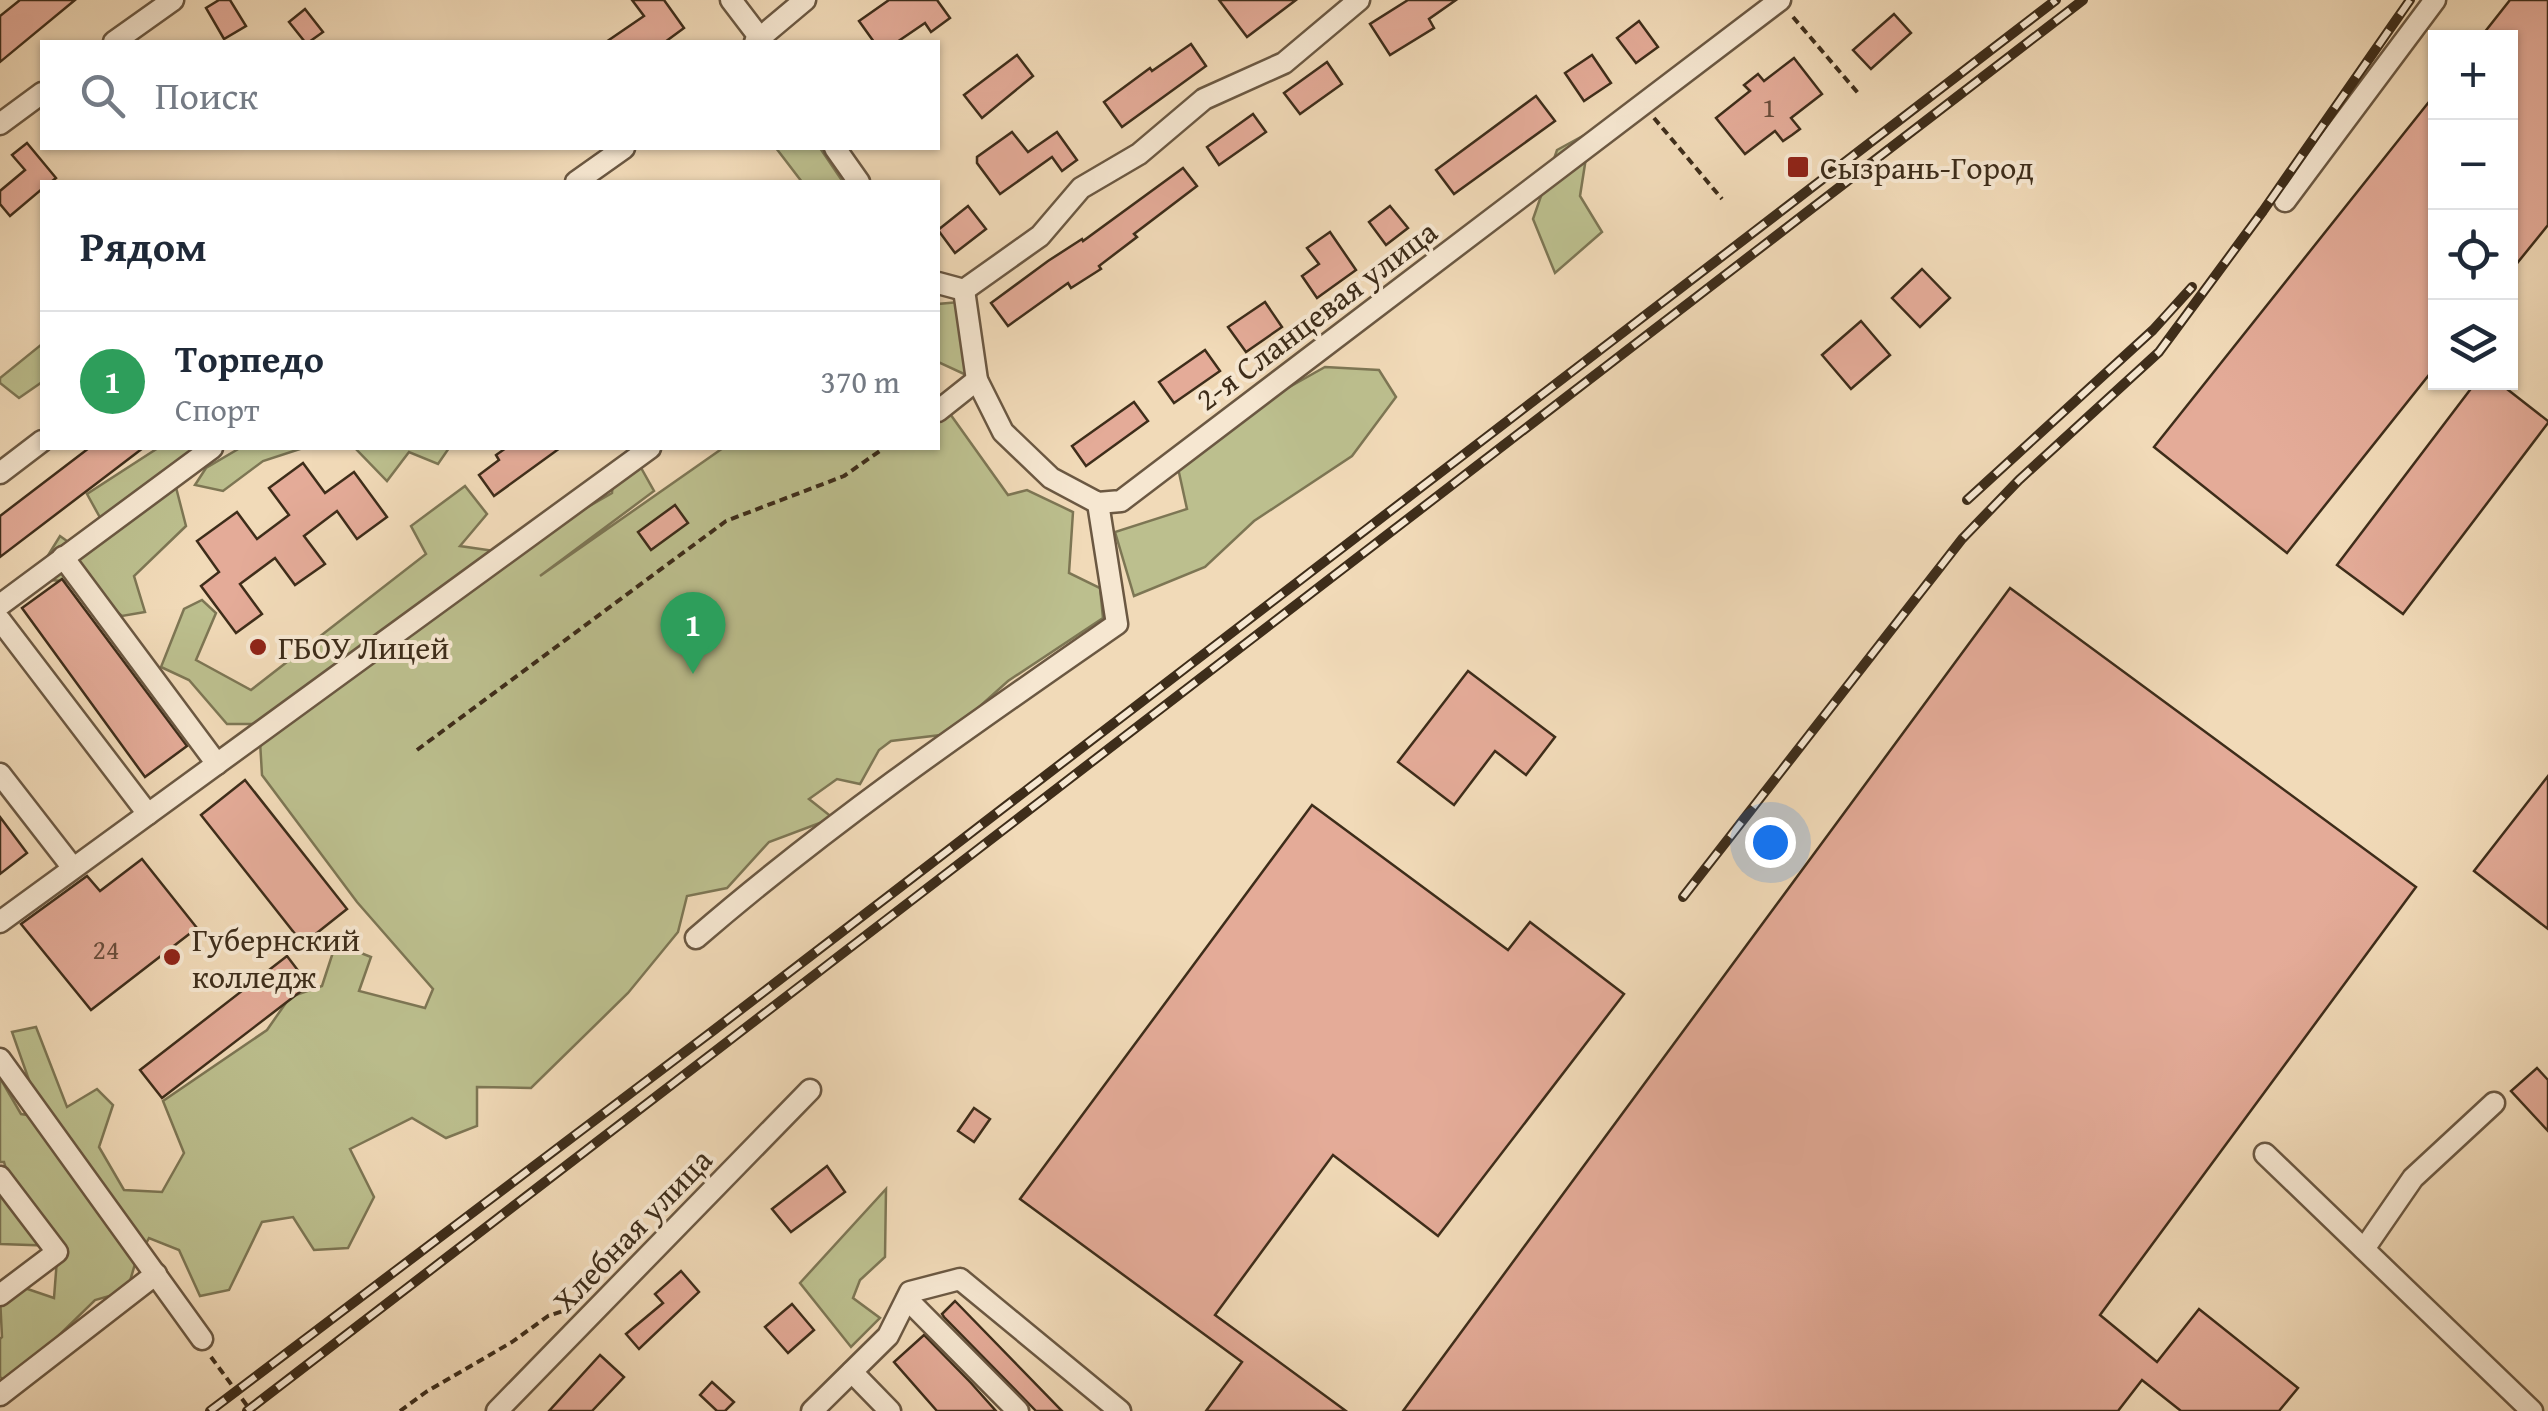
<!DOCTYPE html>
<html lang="ru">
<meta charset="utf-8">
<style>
:root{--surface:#fff;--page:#f2f2f3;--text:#1f2937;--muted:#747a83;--line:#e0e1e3;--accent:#0f766e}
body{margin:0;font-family:"Gentium Book Plus",serif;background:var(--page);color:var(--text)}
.controls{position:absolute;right:30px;top:30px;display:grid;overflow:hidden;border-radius:0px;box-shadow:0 2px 8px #0004}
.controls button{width:90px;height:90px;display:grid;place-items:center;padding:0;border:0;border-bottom:2px solid var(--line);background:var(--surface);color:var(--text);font:50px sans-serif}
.you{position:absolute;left:1770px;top:842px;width:35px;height:35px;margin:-25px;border:8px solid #fff;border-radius:50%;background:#1a73e8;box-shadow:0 0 0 15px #1a73e833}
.badge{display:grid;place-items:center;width:65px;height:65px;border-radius:50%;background:var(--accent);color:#fff;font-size:32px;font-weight:700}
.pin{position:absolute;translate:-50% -82px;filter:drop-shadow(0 2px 5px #0008)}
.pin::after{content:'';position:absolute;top:52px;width:35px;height:30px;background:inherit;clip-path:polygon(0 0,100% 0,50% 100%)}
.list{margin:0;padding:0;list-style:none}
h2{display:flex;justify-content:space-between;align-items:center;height:130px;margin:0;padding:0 40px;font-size:42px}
h2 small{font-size:32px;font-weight:400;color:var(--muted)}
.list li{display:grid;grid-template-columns:65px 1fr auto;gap:30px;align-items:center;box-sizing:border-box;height:140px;padding:0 40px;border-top:2px solid var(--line)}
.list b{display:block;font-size:38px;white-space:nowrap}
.list p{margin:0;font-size:32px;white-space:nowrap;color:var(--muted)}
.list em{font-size:32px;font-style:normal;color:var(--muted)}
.icon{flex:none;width:55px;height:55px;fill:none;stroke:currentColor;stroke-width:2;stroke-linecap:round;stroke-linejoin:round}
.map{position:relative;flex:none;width:2548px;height:1411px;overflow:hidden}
.search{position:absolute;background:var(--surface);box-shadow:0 2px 8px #0004;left:40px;top:40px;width:900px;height:110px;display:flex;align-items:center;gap:25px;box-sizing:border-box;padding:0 35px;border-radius:0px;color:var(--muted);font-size:38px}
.panel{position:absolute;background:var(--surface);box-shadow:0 2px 8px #0004;left:40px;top:180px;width:900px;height:270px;border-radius:0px}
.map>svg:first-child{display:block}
.green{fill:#bcbf8e;stroke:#7d7654;stroke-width:2.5}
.building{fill:#e4ab98;stroke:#3e2d1a;stroke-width:2.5}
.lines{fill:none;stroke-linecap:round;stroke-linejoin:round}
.minor-casing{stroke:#6b5842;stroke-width:25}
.path{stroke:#3e2d1a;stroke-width:4;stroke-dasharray:8 5;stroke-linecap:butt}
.minor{stroke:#f6e7d1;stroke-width:20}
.rail-casing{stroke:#3e2d1a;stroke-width:10}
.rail{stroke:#f6e7d1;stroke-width:6;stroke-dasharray:19;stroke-linecap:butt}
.poi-dot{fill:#8f2418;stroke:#f6e7d1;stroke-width:4}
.labels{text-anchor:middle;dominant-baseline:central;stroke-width:8;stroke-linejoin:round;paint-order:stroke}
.number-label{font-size:28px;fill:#684c3a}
.poi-label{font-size:32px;fill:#3e2d1a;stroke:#f6e7d1;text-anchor:start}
.street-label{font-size:32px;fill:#3e2d1a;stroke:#f6e7d1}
</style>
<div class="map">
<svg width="2548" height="1411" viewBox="0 0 2548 1411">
<rect width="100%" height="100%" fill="#f1dab8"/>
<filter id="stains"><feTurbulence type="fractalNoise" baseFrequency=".002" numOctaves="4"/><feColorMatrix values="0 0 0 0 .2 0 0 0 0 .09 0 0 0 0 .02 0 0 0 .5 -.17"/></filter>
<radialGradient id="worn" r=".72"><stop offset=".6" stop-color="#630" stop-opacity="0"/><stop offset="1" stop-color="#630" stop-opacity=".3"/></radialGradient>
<g class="green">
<polygon points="1590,132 1580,196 1602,232 1555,273 1533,219 1557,150"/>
<polygon points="776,148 820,148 843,182 802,182"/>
<polygon points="959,302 977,380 938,362 938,304"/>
<polygon points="42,344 42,382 19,398 0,383 0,378"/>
<polygon points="1325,367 1379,370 1396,397 1352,456 1254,521 1205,567 1134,596 1115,532 1187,509 1178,468 1252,408"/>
<polygon points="938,397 1008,495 1027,490 1073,512 1069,573 1100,588 1103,618 1008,681 949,734 891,741 879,750 860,784 837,779 809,799 833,818 769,842 727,888 687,896 678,932 628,993 531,1088 477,1087 477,1126 446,1138 412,1118 350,1149 374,1197 348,1248 314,1250 293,1217 262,1222 229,1290 200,1296 179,1250 149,1238 135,1264 127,1291 95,1300 9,1384 0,1377 0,1339 2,1337 0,1297 10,1283 54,1298 58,1246 0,1244 0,1188 10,1183 4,1162 0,1162 0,1078 21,1114 42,1117 12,1032 36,1027 67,1107 97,1089 113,1105 99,1147 124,1190 162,1192 184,1153 163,1101 267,1030 290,997 322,986 336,943 371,957 359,991 425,1008 433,989 357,902 262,775 259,724 227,724 189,680 161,667 184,609 202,600 216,613 196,660 251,690 426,554 411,526 465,486 487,514 460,546 508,553 612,493 614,468 640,466 654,491 540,576 723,448 938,448"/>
<polygon points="158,448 198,448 172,472 186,526 134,576 145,612 122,616 82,583 51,580 44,562 60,536 85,554 108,532 87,494"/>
<polygon points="240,448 303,448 263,461 223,491 195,485 206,468"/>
<polygon points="355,448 449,448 438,464 409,452 387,481"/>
<polygon points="886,1189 885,1257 860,1280 853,1298 880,1318 851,1347 800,1283"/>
</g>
<g class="building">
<polygon points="20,0 75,0 0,62 0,16"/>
<polygon points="219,0 230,0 246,26 224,39 206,8"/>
<polygon points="632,0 664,0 684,28 665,42 606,42 644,16"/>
<polygon points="889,0 937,0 950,18 931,32 925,23 897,42 874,42 859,21"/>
<polygon points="1219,0 1296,0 1247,37"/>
<polygon points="1408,0 1456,0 1429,19 1434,28 1390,55 1370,24"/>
<polygon points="2510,0 2548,0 2548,225 2510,272 2510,38 2480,38"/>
<polygon points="305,9 323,32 309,42 305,42 289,22"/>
<polygon points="1894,14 1911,33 1871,69 1853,50"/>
<polygon points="1639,21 1658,47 1636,63 1617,38"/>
<polygon points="1191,44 1206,66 1122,127 1104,102 1150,68 1152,71"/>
<polygon points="1017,55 1033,76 982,118 964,95"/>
<polygon points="1592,55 1611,83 1584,101 1565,73"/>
<polygon points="1794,58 1822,94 1791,118 1800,129 1792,135 1783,141 1775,131 1745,154 1716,118 1750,91 1744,85 1758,74 1764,81"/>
<polygon points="1327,62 1342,84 1300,114 1284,93"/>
<polygon points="2436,93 2436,366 2287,553 2154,447"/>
<polygon points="1536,96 1555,121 1454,194 1436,170"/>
<polygon points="1253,114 1266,132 1219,165 1207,147"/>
<polygon points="1012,132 1028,152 1057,132 1077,160 1062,171 1052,157 1000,194 977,163 977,157"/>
<polygon points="27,143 56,178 51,182 42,182 42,189 10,216 0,204 0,191 25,170 12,155"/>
<polygon points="1183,168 1197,186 1134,234 1137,237 1099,266 1101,269 1071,288 1068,283 1008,326 991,303 1048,261 1082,239 1083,241"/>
<polygon points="968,206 986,229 955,253 938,230"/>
<polygon points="1390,206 1408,228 1386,245 1369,222"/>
<polygon points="1330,232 1356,270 1317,298 1302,276 1319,264 1307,248"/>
<polygon points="1922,269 1950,298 1920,327 1892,298"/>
<polygon points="1265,302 1282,327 1246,352 1228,327"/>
<polygon points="1861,321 1890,355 1851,389 1822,355"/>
<polygon points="1205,350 1220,371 1174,403 1159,382"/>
<polygon points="2476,382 2498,382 2548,421 2548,423 2403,614 2337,565"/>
<polygon points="1134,402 1148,421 1086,466 1072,446"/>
<polygon points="89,448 143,448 0,557 0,516"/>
<polygon points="506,448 560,448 494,496 479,475 499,460 496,455"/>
<polygon points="303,463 325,493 354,472 387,517 357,539 337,511 304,536 325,564 295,585 275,558 240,584 262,614 236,633 201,586 219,572 197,541 237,512 257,539 289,515 269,488"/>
<polygon points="675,505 688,523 651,550 638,532"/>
<polygon points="62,579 187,746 145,777 22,608"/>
<polygon points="2010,588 2416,887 2100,1315 2157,1362 2199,1309 2298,1388 2279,1411 2181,1411 2142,1380 2118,1411 1403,1411"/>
<polygon points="1468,671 1555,737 1526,775 1495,751 1454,805 1398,762"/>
<polygon points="2548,776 2548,929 2474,871"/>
<polygon points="245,780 347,909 303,944 201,815"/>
<polygon points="1312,805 1508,950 1530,922 1624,994 1438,1236 1333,1155 1215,1315 1346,1411 1206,1411 1242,1362 1020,1199"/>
<polygon points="0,817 27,853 0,874"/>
<polygon points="142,859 197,928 91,1010 21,924 87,876 100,891"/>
<polygon points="287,956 309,985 162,1098 140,1070"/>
<polygon points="2537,1068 2548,1080 2548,1131 2511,1091"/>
<polygon points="974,1108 990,1119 974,1142 958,1131"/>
<polygon points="827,1166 845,1192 791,1232 772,1209"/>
<polygon points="681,1271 699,1292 639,1349 626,1334 663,1303 655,1294"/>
<polygon points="955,1301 1062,1411 1036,1411 944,1317 942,1314"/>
<polygon points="792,1304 814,1330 788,1353 765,1327"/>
<polygon points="924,1335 971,1383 996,1411 937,1411 894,1362"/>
<polygon points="600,1355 624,1377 592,1411 549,1411"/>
<polygon points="712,1382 734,1402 725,1411 717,1411 700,1395"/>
</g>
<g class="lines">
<defs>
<g id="minor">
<polyline points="731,0 763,42"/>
<polyline points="114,42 173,0"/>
<polyline points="755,42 805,0"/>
<polyline points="0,124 42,93"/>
<polyline points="835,148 859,182"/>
<polyline points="576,182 624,148"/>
<polyline points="2285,201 2435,0"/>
<polyline points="938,283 964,290 1040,236 1081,188 1139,154 1204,99 1284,63 1359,0"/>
<polyline points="964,290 977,380 1003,432 1051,478 1098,503 1121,501 1780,0"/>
<polyline points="938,411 977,380"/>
<polyline points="0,473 42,441"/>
<polyline points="63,557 217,764"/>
<polyline points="0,605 212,448"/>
<polyline points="0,620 148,814"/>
<polyline points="0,774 73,868"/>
<polyline points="0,922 650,448"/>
<path d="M 696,938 C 829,823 973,724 1117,624 L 1098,503"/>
<polyline points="0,1059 202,1339"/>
<polyline points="2265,1154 2532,1411"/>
<polyline points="0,1177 57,1252 0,1295"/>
<polyline points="2364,1249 2413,1178 2494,1103"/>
<polyline points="907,1299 1018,1411"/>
<polyline points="852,1372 890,1411"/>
<polyline points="0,1395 156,1274"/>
<polyline points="497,1411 810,1090"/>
<polyline points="812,1411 888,1336 910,1292 960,1279 1120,1411"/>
</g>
</defs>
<use href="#minor" class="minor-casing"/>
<g class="path">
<polyline points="1793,17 1858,93"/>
<polyline points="1654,118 1722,199"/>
<polyline points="417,750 726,521 844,476 884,448"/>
<polyline points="211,1357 251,1411"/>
<polyline points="400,1411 426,1392 512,1342 548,1316 566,1310"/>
</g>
<use href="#minor" class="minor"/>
<defs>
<g id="rail">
<polyline points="1967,500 2153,330 2192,287"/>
<polyline points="1683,897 1962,539 2019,480 2159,352 2263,211 2410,0"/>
<polyline points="210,1411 714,1030 2056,0"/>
<polyline points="247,1411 2083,0"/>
</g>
</defs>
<use href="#rail" class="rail-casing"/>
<use href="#rail" class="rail"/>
</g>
<g class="poi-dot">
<rect x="1786" y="155" width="24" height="24" rx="5"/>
<circle cx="258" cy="647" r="10"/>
<circle cx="172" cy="957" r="10"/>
</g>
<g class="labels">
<g class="number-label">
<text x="1769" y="106">1</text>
<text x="106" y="948">24</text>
</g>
<g class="poi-label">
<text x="1820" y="167">Сызрань-Город</text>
<text x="278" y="647">ГБОУ Лицей</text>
<text x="192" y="939">Губернский<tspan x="192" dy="37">колледж</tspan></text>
</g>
<g class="street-label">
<text transform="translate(1316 315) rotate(-37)">2-я Сланцевая улица</text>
<text transform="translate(632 1230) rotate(-46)">Хлебная улица</text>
</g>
</g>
<rect width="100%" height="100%" filter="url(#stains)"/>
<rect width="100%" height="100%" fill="url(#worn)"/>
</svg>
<div class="controls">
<button>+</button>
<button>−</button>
<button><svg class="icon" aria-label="locate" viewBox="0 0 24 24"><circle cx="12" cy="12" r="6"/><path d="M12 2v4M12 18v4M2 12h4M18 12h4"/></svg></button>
<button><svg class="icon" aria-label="layers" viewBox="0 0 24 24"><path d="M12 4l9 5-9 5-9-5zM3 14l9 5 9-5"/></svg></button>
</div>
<div class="you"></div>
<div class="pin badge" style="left:693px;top:674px;background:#2e9e5b">1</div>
<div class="search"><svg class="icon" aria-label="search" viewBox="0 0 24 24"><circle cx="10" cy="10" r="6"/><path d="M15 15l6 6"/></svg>Поиск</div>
<section class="panel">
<h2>Рядом<small></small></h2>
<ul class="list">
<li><span class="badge" style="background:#2e9e5b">1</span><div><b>Торпедо</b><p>Спорт</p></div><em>370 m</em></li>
</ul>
</section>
</div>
